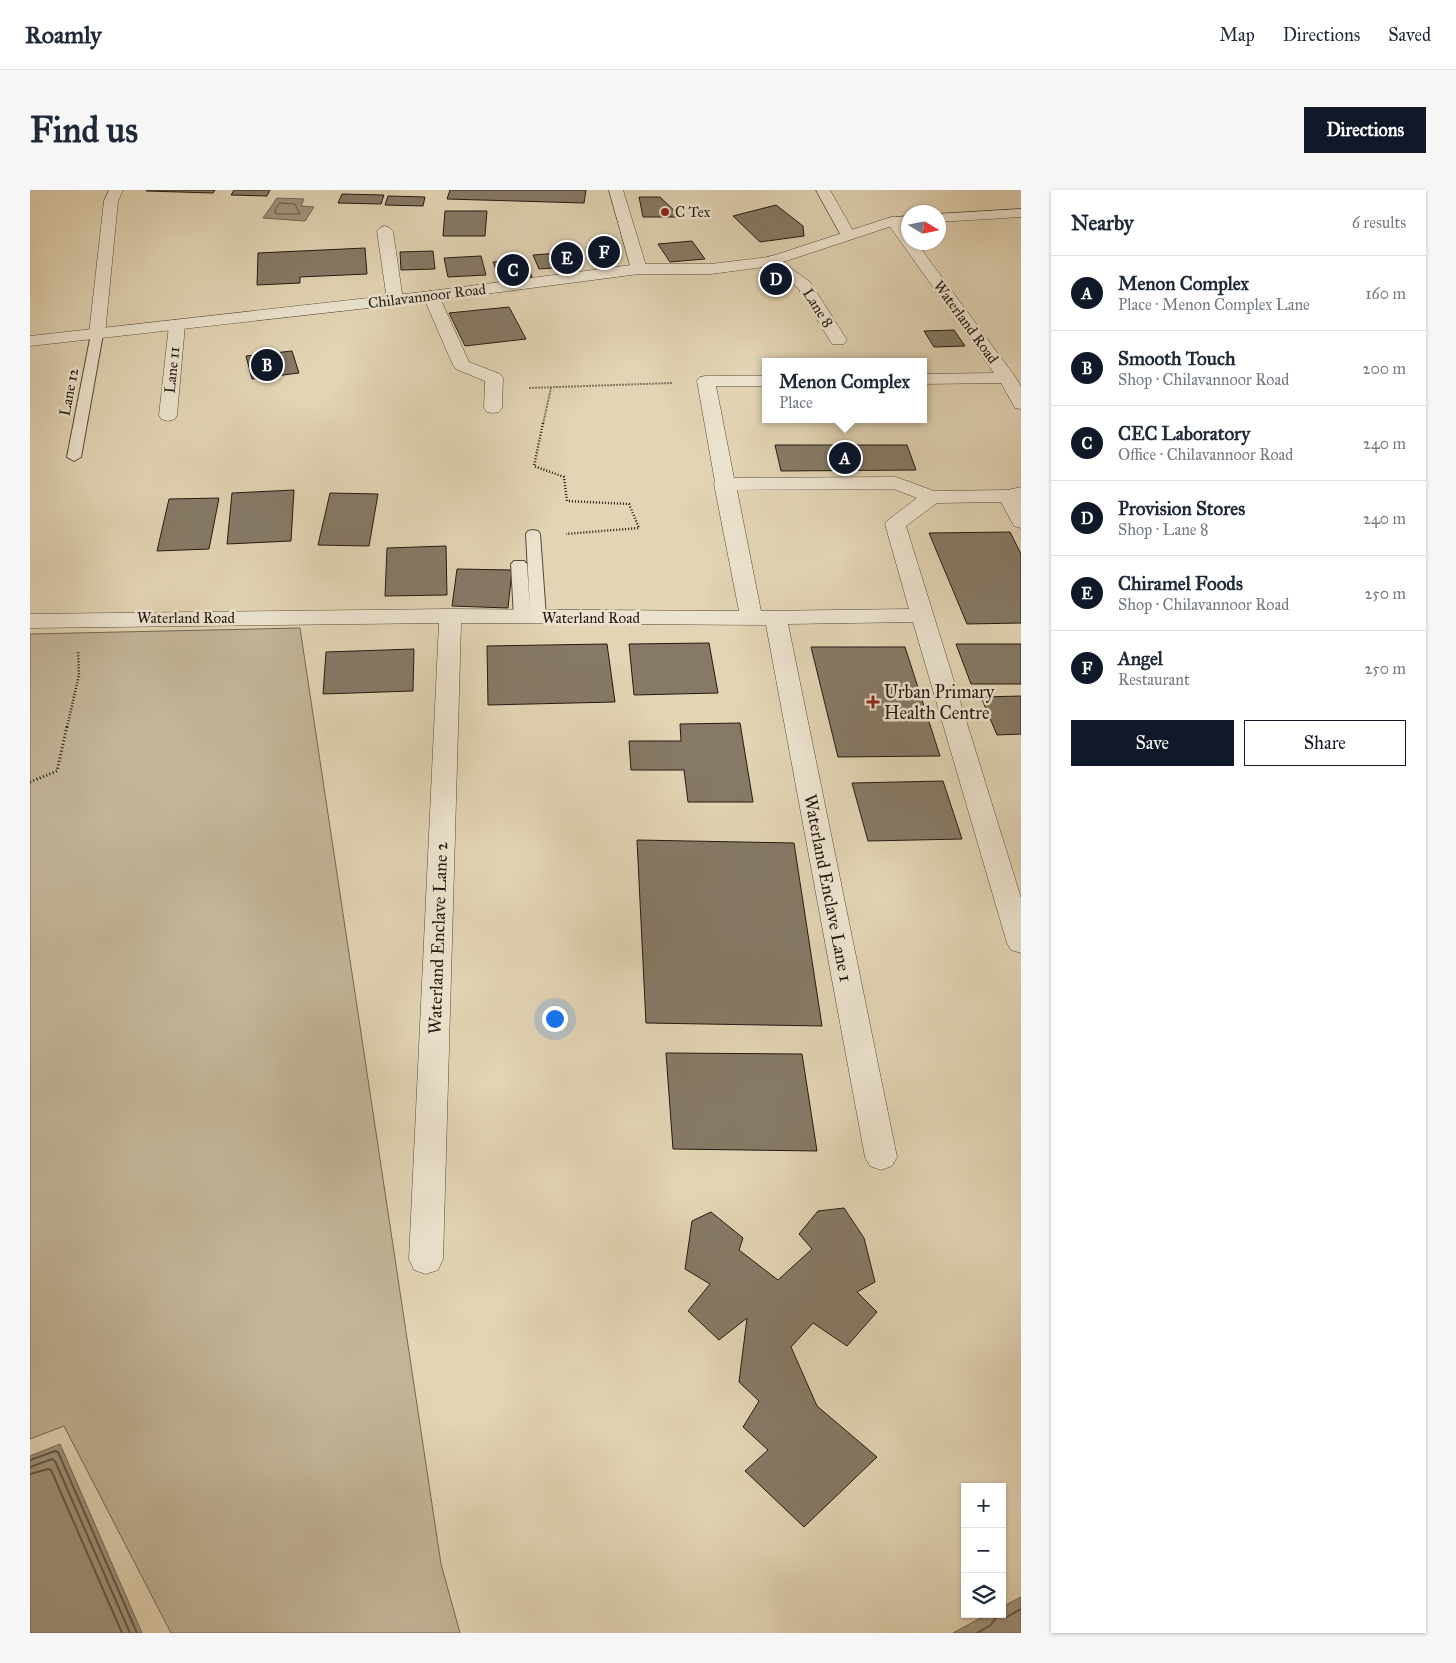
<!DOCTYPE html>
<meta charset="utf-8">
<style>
:root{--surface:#fff;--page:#f6f6f7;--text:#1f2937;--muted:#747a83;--line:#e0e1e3;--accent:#111827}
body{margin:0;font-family:"IM FELL Great Primer",serif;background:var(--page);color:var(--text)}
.controls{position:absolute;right:15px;bottom:15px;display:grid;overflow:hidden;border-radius:0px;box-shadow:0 1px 4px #0004}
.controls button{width:45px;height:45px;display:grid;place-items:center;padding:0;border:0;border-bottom:1px solid var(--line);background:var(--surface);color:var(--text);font:25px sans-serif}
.compass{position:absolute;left:871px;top:15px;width:45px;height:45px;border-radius:50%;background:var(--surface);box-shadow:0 1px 4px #0004;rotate:100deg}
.you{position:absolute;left:524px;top:828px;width:18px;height:18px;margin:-12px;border:4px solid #fff;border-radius:50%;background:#1a73e8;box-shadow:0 0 0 8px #1a73e833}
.badge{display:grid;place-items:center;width:32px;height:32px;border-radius:50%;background:var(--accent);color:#fff;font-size:16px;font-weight:700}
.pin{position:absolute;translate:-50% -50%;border:2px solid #fff;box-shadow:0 1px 5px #0006}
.popup{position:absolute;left:732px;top:168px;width:165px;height:65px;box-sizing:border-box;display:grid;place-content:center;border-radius:0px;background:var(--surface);filter:drop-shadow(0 1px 4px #0005);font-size:16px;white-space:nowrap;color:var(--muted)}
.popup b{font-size:19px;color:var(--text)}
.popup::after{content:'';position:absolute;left:50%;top:100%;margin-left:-10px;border:10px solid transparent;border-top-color:var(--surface)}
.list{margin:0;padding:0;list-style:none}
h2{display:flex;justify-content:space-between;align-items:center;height:65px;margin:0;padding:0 20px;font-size:21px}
h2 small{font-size:16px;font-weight:400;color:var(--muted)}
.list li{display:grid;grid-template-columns:32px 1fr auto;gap:15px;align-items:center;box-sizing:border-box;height:75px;padding:0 20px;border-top:1px solid var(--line)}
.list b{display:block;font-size:19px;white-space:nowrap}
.list p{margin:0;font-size:16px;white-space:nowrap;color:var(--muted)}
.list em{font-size:16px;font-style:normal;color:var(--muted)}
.actions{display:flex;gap:10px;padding:15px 20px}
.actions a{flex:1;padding:11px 0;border:1px solid var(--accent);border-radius:0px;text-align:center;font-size:18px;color:var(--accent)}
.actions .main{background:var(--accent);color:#fff}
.icon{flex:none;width:28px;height:28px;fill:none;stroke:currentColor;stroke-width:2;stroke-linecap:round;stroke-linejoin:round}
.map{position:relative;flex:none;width:991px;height:1443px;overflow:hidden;border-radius:0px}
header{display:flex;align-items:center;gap:30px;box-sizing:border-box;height:70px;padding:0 25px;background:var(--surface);border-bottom:1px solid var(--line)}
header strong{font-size:24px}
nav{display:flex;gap:28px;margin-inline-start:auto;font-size:18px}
.intro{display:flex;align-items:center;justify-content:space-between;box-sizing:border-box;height:120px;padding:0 30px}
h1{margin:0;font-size:35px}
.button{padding:12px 22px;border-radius:0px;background:var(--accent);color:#fff;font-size:18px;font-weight:700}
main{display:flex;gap:30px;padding:0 30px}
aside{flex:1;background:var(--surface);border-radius:0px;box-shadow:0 1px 4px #0004}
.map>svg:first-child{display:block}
.green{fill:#c2b498;stroke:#726655}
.water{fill:#a1947d;stroke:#6f6352}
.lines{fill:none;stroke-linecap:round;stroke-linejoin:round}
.shore-far1{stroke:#625648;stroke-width:1}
.shore{stroke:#625648;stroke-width:2}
.building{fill:#867a66;stroke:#231912}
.service-casing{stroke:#53483a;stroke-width:2}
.minor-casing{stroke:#53483a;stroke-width:1}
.tertiary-casing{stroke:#53483a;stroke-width:1}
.path-far2{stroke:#231912;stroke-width:2;stroke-dasharray:0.5 1;stroke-linecap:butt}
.path-far1{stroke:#231912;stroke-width:2.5;stroke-dasharray:1 2;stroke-linecap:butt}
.path{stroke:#231912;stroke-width:3;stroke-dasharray:1 2.5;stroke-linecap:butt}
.service{fill:#ece3ce;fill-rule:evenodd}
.minor{fill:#ece3ce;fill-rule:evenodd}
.tertiary{fill:#ece3ce;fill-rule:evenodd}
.poi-dot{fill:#8f2418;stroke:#ece3ce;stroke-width:2}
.labels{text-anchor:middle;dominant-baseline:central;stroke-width:5;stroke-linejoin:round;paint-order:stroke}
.far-poi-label{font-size:15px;fill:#231912;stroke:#ece3ce;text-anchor:start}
.far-street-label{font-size:15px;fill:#231912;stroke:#ece3ce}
.poi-label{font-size:18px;fill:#231912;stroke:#ece3ce;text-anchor:start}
.street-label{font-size:18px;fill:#231912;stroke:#ece3ce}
</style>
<header>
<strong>Roamly</strong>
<nav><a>Map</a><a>Directions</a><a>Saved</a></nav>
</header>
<div class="intro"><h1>Find us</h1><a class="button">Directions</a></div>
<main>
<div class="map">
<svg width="991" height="1443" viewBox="0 0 991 1443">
<rect width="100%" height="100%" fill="#e2d4b4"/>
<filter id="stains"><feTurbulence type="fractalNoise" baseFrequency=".004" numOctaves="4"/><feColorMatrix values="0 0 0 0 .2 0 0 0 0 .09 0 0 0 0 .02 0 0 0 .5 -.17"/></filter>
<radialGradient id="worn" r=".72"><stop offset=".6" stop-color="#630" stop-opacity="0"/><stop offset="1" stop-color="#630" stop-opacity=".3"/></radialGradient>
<polygon class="green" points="270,438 411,1374 430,1443 141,1443 34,1236 0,1249 0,444"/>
<g class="water">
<polygon points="247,8 274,9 271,16 284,17 275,31 233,28"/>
<polygon points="30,1254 112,1443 0,1443 0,1266"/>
<polygon points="991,1407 991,1443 923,1443 958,1424 972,1424 972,1417"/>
</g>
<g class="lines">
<polygon class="shore-far1" points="250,13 265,14 270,24 246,24 245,21"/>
<g class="shore">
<polyline points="0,1270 25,1261 28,1262 107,1443"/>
<polyline points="0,1277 22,1269 25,1271 100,1443"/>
<polyline points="0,1284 18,1279 21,1280 92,1443"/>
<polyline points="947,1443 961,1435 967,1426 977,1427 991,1419"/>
</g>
</g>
<g class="building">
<polygon points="117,0 185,0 183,3 116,1"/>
<polygon points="204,0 240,0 237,6 201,5"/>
<polygon points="420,0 556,0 554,13 417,9"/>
<polygon points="312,4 354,5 351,14 308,13"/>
<polygon points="358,6 395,7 393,16 355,15"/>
<polygon points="609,7 630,7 651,27 613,27"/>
<polygon points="746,15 773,36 774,46 730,52 703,26"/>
<polygon points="415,21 457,21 455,46 413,46"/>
<polygon points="662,51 675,69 640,72 628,54"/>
<polygon points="335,58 337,84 270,87 270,93 227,95 228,63"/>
<polygon points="403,61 405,79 371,80 370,62"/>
<polygon points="542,62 549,76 509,79 503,65"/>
<polygon points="451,66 456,85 418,87 414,68"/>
<polygon points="495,70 502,87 470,90 463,72"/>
<polygon points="479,117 496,149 435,156 419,123"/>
<polygon points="924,140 935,156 904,157 894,141"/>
<polygon points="262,161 269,183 222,189 216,166"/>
<polygon points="745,255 877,255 886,280 751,281"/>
<polygon points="264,300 261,351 197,354 202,303"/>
<polygon points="300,303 348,304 339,356 288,355"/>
<polygon points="189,308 179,359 127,361 139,309"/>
<polygon points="980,342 991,364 991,433 937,434 899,343"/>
<polygon points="416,356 417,405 355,406 357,358"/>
<polygon points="427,379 482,380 478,418 422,416"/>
<polygon points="679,453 688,503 604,505 599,454"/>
<polygon points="577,454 585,512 458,515 457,456"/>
<polygon points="926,454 991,454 991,494 941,494"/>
<polygon points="781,457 875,457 910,566 808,567"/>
<polygon points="384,459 383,501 293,504 296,462"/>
<polygon points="991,506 991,544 967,545 951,507"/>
<polygon points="710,533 723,612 658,612 654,580 601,580 599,551 651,551 650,534"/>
<polygon points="913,591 932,649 838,651 822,593"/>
<polygon points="607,650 764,653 792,836 616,833"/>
<polygon points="636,863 772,864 787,961 643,959"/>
<polygon points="814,1018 834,1048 845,1092 827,1102 847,1122 817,1156 783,1133 761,1157 787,1216 847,1267 774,1337 715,1281 738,1260 713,1237 729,1211 709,1192 717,1128 689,1150 658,1121 680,1094 655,1079 662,1031 681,1022 713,1048 709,1060 748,1090 782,1059 769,1044 788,1021"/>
</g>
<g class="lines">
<defs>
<g id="service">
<polygon points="67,140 73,144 51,267 44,271 37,267 61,144"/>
<polygon points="503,340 508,341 510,344 516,427 514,430 502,430 500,427 498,430 486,430 484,427 481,374 484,371 494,371 497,374 500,420 496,344 498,341"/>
</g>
<g id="minor">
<polygon points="79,0 93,0 88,11 75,144 73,148 61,148 59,144 74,11"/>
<polygon points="579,0 593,0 617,79 615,82 603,82 601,79"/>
<polygon points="786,0 800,0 826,46 823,49 813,49"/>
<path d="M 863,27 C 875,29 878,42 878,52 L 886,52 L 986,188 L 991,197 L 991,219 L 985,218 L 971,193 L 894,194 L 894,184 L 964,183 L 856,31 L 858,28 Z"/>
<polygon points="355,36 360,38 363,41 373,110 371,113 359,113 357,110 347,41 350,38"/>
<polygon points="741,66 747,68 780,92 817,150 814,154 802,154 768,98 735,74 733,71 735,68"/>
<polygon points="401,101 407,103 409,106 439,172 470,184 473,188 472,218 469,222 463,223 457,222 454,218 455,191 426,179 423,175 393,106 395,103"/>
<polygon points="147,130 153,131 155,135 147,225 145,229 138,231 131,229 129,225 139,135 141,131"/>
<path d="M 676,186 L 736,186 L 736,196 L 686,196 L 704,288 L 866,287 L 904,301 L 978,300 L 991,297 L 991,338 L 984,336 L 971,312 L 907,313 L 876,336 L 991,708 L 991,763 L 981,760 L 977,753 L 883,432 L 758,434 L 867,967 L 862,976 L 851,980 L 840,976 L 835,967 L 736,435 L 431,433 L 413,1069 L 408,1080 L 396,1084 L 384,1080 L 379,1069 L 409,433 L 0,438 L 0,424 L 420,419 L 709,421 L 684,294 L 685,292 L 667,191 L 670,187 ZM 864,299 L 887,308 L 858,330 L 855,334 L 879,419 L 731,421 L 707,300 Z"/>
</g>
<g id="tertiary">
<polygon points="991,19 991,27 908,32 908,24"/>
<polygon points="878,26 878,34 865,35 741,76 681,84 609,84 401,111 0,156 0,146 401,101 609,74 681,74 739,67 858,28"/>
</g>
</defs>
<use href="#service" class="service-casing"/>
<use href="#minor" class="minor-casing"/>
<use href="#tertiary" class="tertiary-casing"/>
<g class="path-far2">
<polyline points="499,198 642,193"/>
<polyline points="513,234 521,198"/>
</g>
<g class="path-far1">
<polyline points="513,233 504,276 534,287 537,311 599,314 609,338 536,344"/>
<polyline points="37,537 49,485 48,462"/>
</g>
<polyline class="path" points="0,592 27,581 37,536"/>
<use href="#service" class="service"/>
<use href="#minor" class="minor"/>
<use href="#tertiary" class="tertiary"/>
</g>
<g class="poi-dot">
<circle cx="635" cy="22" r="5"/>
<path d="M840.5 504.5h5v5h5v5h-5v5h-5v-5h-5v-5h5z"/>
</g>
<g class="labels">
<g class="far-poi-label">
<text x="645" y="22">C Tex</text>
</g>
<g class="far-street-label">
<text transform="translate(397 106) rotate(-7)">Chilavannoor Road</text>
<text transform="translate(788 118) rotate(58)">Lane 8</text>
<text transform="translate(936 132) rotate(54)">Waterland Road</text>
<text transform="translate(142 180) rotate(-84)">Lane 11</text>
<text transform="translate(39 202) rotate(-79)">Lane 12</text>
<text x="156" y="428">Waterland Road</text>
<text x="561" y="428">Waterland Road</text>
</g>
<g class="poi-label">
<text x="854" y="502">Urban Primary<tspan x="854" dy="21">Health Centre</tspan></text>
</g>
<g class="street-label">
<text transform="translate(798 698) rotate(79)">Waterland Enclave Lane 1</text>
<text transform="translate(408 748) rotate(-88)">Waterland Enclave Lane 2</text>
</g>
</g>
<rect width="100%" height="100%" filter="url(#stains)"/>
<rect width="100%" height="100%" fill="url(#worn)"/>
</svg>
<div class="controls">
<button>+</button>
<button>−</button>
<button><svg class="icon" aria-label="layers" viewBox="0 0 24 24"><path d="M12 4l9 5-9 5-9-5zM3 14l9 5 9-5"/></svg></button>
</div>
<svg class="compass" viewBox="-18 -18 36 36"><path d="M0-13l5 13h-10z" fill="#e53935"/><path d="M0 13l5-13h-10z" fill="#747a83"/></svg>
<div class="you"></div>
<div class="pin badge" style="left:815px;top:268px">A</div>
<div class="popup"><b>Menon Complex</b>Place</div>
<div class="pin badge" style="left:237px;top:175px">B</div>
<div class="pin badge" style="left:483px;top:80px">C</div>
<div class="pin badge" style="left:746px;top:89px">D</div>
<div class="pin badge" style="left:537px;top:68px">E</div>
<div class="pin badge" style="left:574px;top:62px">F</div>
</div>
<aside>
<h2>Nearby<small>6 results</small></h2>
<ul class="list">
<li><span class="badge">A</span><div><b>Menon Complex</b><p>Place · Menon Complex Lane</p></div><em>160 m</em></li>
<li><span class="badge">B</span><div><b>Smooth Touch</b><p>Shop · Chilavannoor Road</p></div><em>200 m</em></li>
<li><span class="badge">C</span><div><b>CEC Laboratory</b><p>Office · Chilavannoor Road</p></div><em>240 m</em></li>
<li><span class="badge">D</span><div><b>Provision Stores</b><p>Shop · Lane 8</p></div><em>240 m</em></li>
<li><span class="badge">E</span><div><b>Chiramel Foods</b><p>Shop · Chilavannoor Road</p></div><em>250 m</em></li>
<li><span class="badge">F</span><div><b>Angel</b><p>Restaurant</p></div><em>250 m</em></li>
</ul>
<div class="actions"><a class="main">Save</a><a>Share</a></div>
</aside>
</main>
